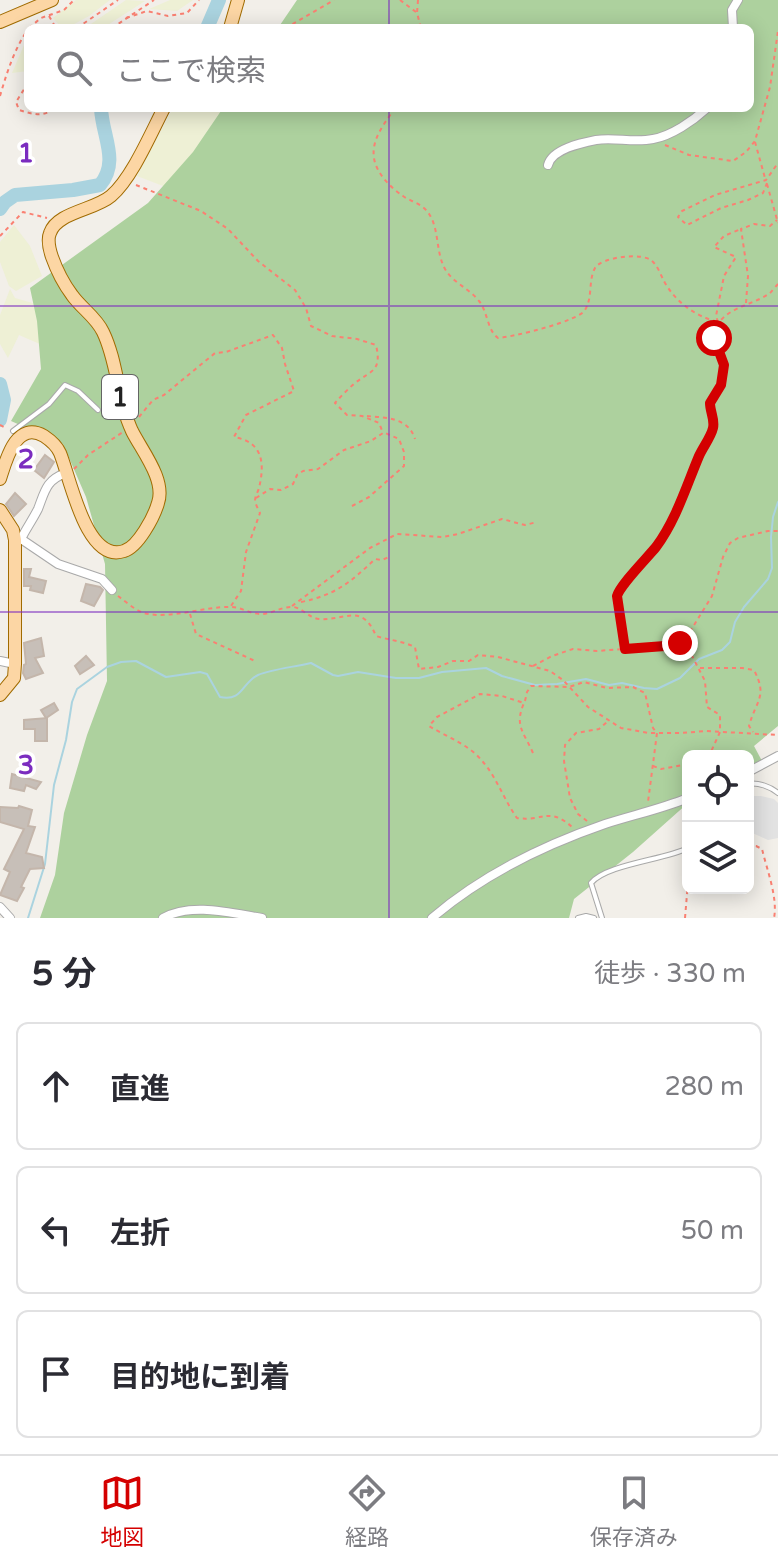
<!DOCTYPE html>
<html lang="ja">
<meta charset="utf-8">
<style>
:root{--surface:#fff;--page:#f7f7f7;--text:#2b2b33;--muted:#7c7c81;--line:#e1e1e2;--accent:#d40000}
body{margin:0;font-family:"Varela Round","Noto Sans JP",sans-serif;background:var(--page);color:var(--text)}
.controls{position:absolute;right:24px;bottom:24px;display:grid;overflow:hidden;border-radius:12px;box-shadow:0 4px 20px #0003}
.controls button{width:72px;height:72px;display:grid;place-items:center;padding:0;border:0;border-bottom:2px solid var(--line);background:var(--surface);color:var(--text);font:40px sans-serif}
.stop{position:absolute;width:24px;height:24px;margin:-18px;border:6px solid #d40000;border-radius:50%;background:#fff}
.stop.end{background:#d40000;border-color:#fff;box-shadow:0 2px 8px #0008}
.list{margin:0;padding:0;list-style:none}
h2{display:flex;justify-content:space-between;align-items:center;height:104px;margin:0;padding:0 32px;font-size:34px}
h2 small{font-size:26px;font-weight:400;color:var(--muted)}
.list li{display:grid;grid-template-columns:52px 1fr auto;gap:24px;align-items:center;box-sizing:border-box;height:128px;margin:0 16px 16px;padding:0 16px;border:2px solid var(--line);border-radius:12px}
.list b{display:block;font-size:30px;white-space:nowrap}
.list em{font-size:26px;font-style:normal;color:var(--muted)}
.icon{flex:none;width:44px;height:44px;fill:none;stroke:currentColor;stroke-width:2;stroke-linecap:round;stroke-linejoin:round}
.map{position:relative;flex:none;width:778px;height:918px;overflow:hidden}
.search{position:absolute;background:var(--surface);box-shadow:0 4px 20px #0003;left:24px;right:24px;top:24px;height:88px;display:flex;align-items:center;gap:20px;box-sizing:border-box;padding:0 28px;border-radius:12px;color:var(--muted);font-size:30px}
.sheet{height:536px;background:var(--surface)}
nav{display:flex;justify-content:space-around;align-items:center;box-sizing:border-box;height:112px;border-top:2px solid var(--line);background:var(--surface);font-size:22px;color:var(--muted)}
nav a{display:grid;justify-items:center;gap:4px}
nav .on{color:var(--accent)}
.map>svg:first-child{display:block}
.farmland{fill:#eef0d5}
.forest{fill:#add19e}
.parking{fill:#e2e2e2}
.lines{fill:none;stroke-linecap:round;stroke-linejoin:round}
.stream{stroke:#aad3df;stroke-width:2}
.river{stroke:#aad3df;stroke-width:14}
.building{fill:#c7bfb8;stroke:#c4b6ab;stroke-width:2}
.service-casing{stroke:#a9a9a9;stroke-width:6}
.minor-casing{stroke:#a9a9a9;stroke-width:10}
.primary-casing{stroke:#a06b00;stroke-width:14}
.path{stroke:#fa8072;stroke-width:2;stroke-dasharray:4 4;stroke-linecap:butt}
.service{stroke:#fff;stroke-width:4}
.minor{stroke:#fff;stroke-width:8}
.primary{stroke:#fcd6a4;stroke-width:12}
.route{stroke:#d40000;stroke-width:10}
.grid{fill:none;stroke:#7b2cbf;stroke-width:2;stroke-opacity:0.55}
.labels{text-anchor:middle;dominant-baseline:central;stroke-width:7;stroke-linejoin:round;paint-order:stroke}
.shield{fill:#fff;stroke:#646464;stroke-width:2}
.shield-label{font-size:26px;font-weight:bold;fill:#222}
.grid-label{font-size:26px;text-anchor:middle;font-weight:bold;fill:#7b2cbf;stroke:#fff;stroke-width:7;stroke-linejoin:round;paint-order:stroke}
</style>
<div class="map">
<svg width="778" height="918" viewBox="0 0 778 918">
<rect width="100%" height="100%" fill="#f2efe9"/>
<g class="farmland">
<polygon points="76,0 110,0 89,16 67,28 62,28 53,18"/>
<polygon points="126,0 145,1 103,28 85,28"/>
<polygon points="170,0 193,0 177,11 149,9"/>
<polygon points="28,36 28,71 12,73"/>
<polygon points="173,108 269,108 176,191 137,176"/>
<polygon points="14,225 30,246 42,276 16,291 9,286 0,262 0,242"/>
<polygon points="10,289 15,298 36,304 42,345 19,335 8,358 0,344 0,315"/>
</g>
<polygon class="forest" points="297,0 778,0 778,726 754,746 762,761 748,768 748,756 688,756 688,803 633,852 574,899 569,918 40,918 55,875 64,813 87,735 107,681 105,564 86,497 63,444 11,421 41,369 37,321 30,288 148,203 193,152 223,108 750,108 750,28 278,28"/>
<polygon class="parking" points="750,796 761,796 774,799 778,803 778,838 768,840 748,831 748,797"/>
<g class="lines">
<path class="stream" d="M 28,918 L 45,864 L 54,785 L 66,740 L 72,702 L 77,689 L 107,667 L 121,662 L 136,661 L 166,677 L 200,672 L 207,674 L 220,697 C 243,702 242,682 258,675 C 272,669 295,667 311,663 L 333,675 L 338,676 L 358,672 L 396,678 L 419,678 L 442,672 L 486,668 L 502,676 L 535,685 L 557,684 L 586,679 L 609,685 L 622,683 L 644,688 L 657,689 L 680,678 L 699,659 L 722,650 L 730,642 L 735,622 L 744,607 L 768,579 L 772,568 L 771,537 L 773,517 L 778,502"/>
<g class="river">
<polyline points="207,28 219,0"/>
<path d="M 0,209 L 5,202 L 15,195 L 73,190 L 100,185 C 120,161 102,136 101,108"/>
<polyline points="0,384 4,400 0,420"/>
</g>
</g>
<g class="building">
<polygon points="45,455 54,462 44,478 34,470"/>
<polygon points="15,493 26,504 14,516 6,504"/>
<polygon points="24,569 31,569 29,577 46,581 43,593 30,590 31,586 24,586"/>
<polygon points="86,584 100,587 103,590 94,606 81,601"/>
<polygon points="41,638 44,656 35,658 43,673 26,679 23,673 24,665 26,664 24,643"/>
<polygon points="86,656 94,665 80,674 75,666"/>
<polygon points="54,703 58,710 46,718 41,710"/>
<polygon points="47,718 47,741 35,741 35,729 24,729 24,720"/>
<polygon points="12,774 41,782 36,789 26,785 24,791 10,788"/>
<polygon points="19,806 32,810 28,826 35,827 26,853 42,857 44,868 30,869 21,887 24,888 17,901 0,895 10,872 4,869 24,829 0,822 0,807 18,808"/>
</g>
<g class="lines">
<defs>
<g id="service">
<polyline points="13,431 49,404 65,385 78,391 98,410"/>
<path d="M 748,784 C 758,782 771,787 778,793"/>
<polyline points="578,918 586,916 594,918"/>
<path d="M 602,918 L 591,883 C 607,864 664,860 688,848"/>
</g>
<g id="minor">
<polyline points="733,28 732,10 738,0"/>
<path d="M 548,165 C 552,149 581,143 596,140 C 614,137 634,143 653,139 C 671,136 693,121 707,108"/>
<path d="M 21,539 C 26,529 33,519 38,509 C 45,491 46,480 66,473"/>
<polyline points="15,540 21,539 58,564 102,579 112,590"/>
<polyline points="0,661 15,664"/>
<polyline points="748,772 778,756"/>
<polyline points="0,907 10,918"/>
<path d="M 163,918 C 191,902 231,913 262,918"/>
<path d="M 432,918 C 481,876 544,845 605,824 C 633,815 661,809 688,798"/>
</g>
<g id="primary">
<polyline points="0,22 52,0"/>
<polyline points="230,28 238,0"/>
<path d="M 0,479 C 6,460 16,420 44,436 C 50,440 57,446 60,453 C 70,477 86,564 124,551 C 138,547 154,517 158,503 C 166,480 142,451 132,431 C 117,399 118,363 103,332 C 96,317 81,308 72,295 C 63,283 57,271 52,257 C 50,251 47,240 50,233 C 57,212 95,210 111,196 C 132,178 151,133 164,108"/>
<polyline points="0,510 13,530 15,540 15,664 14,678 0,695"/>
</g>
</defs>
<use href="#service" class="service-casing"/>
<use href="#minor" class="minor-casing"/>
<use href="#primary" class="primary-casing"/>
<g class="path">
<polyline points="400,0 416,12"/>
<polyline points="418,0 417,13 421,28"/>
<polyline points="49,16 56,28"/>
<polyline points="126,18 147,11 168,16 187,13 199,0"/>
<polyline points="29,28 41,18 64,10 74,0"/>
<polyline points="77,28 118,0"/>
<polyline points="112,28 154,0"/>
<polyline points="277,28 291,25 334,0"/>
<path d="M 28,83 L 16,102 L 19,110 C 32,114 44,118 54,108"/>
<path d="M 0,96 C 7,72 14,50 28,29"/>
<path d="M 395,108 C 385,123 371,139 374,158 C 376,173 391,188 403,196 C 410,201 419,203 425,209 C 440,224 435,249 444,267 C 451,282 469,288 479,301 C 488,312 487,330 498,338 C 513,337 579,321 585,310 C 593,297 588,281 595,268 C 601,257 643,252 652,261 C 658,266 661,276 665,283 C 677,303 695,316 718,322"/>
<polyline points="755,142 765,178"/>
<polyline points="665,145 689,155 733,161 746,152 755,141 770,87 778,31"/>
<polyline points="767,183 763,193 748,200 721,208 687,225 678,217 682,211 715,195 766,180 778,163"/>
<polyline points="767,184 778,223"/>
<path d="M 136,185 L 201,211 L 228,229 L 258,261 L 295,290 L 306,308 L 311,326 L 332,336 L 357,339 L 376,345 C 382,371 372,370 355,383 C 348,389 341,396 335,403 L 347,415 L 362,416 L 379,423 L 383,433 L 371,441 L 344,450 L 318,469 L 303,471 L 297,475 L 293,484 L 281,490 L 270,489 L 256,498"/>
<polyline points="0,236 23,212 47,218"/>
<path d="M 778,284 C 777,285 771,292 770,293 C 755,304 733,306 720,321 C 707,339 721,347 723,362 C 726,377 717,391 710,403 L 714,420 L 713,430 L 704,444 L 682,495 L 676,516 L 663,537 L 638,570 L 619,589 L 617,596 L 625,649 L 678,645 L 686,638 L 712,596 L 723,557 L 730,543 L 738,538 L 768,531 L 778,531"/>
<polyline points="746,303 748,276 741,229 754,224 770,226 777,220"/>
<polyline points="718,322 716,316 724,276 736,257 714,247 724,236 741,229"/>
<path d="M 367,416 C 386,418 408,417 415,439"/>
<path d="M 139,417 L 153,400 L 164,395 L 215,353 L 226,352 L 273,335 L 282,348 L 285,364 L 294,391 L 246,415 L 234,437 C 263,442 265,463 259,488 C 258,492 255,496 255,501 C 255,502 259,512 260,513 L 246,552 L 241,591 L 231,606"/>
<polyline points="0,425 6,428"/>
<polyline points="74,469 88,455 123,432"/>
<polyline points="352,506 369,497 404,466 404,452 399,439 383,432"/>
<path d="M 118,596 C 126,602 135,610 144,613 C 169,620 205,606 231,607 C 241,607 250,614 261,614 C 271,614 281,607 291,607 C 301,606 308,618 319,619 C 345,621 362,602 376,636 C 389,640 402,641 415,647 L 419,669 L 438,667 L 453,661 L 469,661 L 478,655 L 498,657 L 550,671 L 563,680 L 588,707 L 621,728 L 649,733 L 681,733 L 706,731 L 778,735"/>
<path d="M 301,602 C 335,595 350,583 375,559 L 382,560 L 389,557"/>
<polyline points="292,606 370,548 397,534 442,537 458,534 502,519 525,525 537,522"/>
<polyline points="190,614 196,634 255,661"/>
<polyline points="681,643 689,650 705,681 707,707 720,715 720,732 709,756"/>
<polyline points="533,666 552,656 573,649 597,651 623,649"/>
<path d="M 700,668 L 742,668 L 754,670 C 768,697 756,700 749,726 L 753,732"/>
<polyline points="525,701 527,692 531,686 569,687 584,682 607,688 633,687 645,693 653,728 657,733 648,802"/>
<path d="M 533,753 C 524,732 514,726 524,703 L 502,696 L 480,694 L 437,717 L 429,726 C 447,737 470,745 483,762 C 497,778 504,800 517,818 C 543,822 549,806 572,827"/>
<polyline points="653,766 661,769 688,764"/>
<polyline points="587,821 578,814 570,798 564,761 565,745 576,733 599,729 607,722"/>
<path d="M 748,847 L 756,846 L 762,849 C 767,870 778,898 774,918"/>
<polyline points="685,918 688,882"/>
</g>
<use href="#service" class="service"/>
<use href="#minor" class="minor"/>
<use href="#primary" class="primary"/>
</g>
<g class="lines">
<path class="route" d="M 680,643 L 678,645 L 625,649 L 617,596 C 620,585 647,558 656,547 C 676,520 686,487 699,456 C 703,447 711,437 713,428 C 715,419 710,412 710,403 L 721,385 L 724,365 L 714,338"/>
</g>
<path class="grid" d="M 389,0 L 389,28M 389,108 L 389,918M 0,306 L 778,306M 0,612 L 778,612"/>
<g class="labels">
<rect class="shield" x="102" y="375" width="36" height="44" rx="6"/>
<g class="shield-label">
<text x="120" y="397">1</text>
</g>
</g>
<g class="grid-label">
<text x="26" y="162">1</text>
<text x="26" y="468">2</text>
<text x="26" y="774">3</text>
</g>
</svg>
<div class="controls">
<button><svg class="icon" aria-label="locate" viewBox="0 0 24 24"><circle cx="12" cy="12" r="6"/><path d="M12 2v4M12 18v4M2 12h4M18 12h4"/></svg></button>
<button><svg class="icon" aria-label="layers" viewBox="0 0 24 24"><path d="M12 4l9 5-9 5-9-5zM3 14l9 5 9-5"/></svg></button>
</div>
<div class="stop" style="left:714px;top:338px"></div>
<div class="stop end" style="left:680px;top:643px"></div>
<div class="search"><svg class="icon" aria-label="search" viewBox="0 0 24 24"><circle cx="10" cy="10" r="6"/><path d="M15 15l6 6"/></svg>ここで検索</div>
</div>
<section class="sheet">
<h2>5 分<small>徒歩 · 330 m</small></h2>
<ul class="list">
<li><svg class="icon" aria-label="ahead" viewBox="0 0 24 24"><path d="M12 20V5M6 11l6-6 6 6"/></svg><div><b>直進</b></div><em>280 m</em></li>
<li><svg class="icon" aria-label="left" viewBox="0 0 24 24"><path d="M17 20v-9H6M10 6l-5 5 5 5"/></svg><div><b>左折</b></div><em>50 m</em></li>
<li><svg class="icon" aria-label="arrive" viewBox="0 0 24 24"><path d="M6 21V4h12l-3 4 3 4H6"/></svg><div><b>目的地に到着</b></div></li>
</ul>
</section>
<nav>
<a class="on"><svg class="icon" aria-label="map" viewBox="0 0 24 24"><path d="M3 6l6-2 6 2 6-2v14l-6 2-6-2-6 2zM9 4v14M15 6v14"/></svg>地図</a>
<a><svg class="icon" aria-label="directions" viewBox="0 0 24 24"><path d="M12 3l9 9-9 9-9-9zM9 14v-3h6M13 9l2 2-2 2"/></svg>経路</a>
<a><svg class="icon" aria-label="saved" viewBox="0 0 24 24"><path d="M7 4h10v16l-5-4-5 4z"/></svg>保存済み</a>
</nav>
